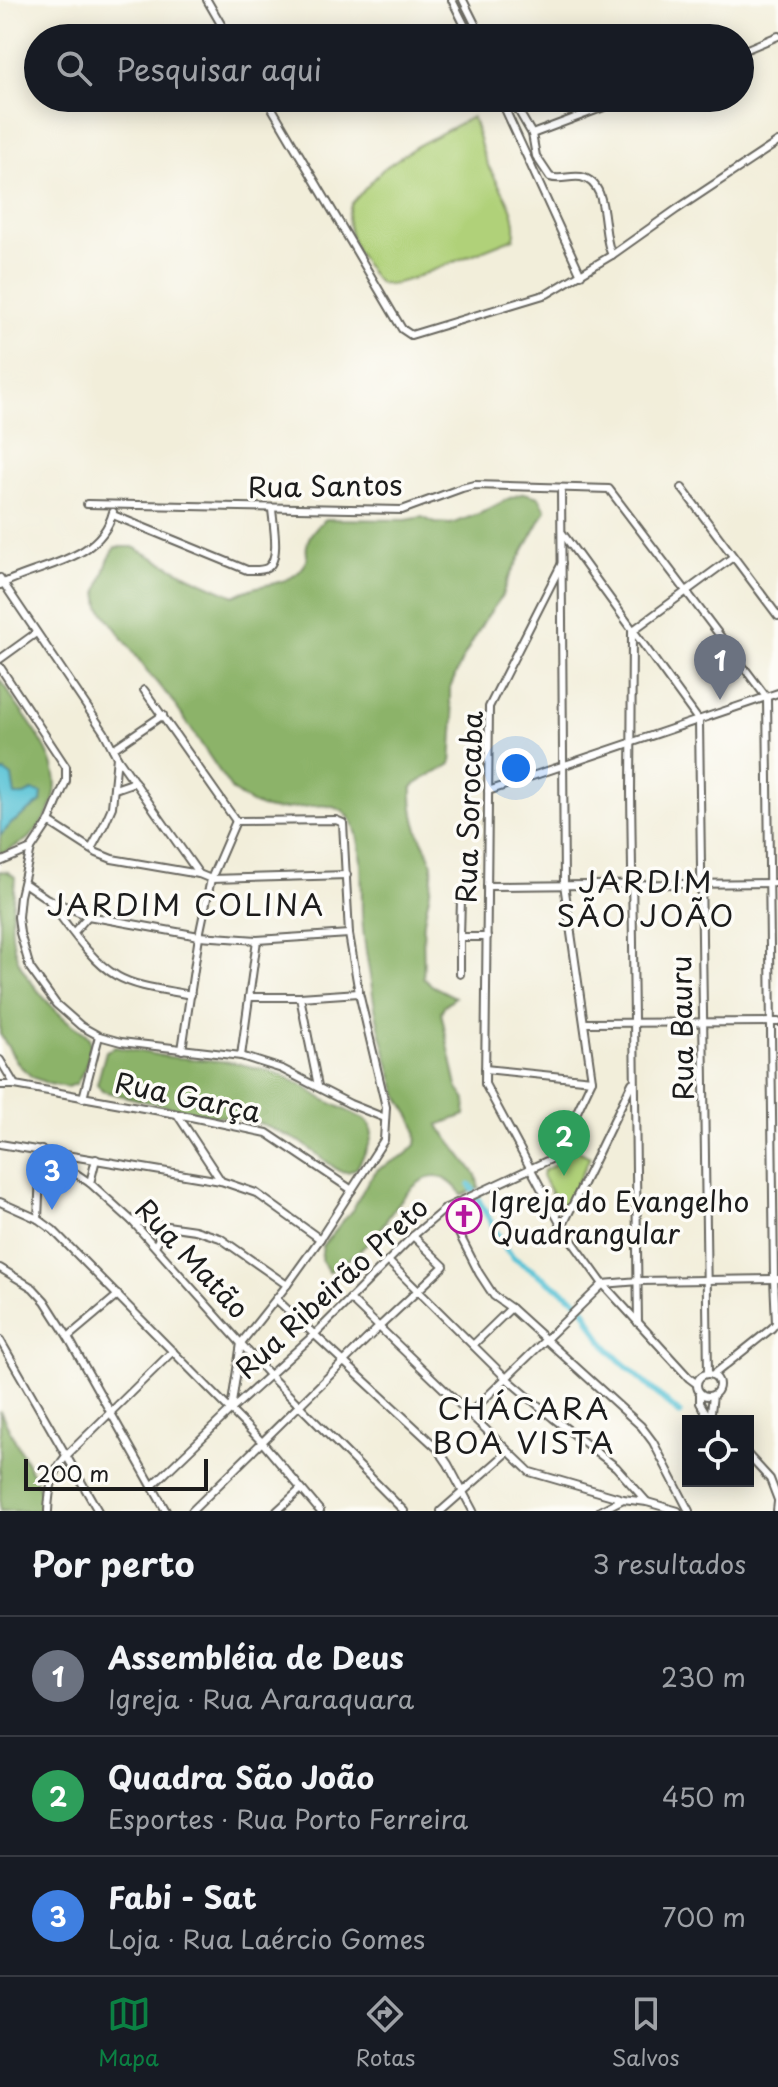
<!DOCTYPE html>
<html lang="pt">
<meta charset="utf-8">
<style>
:root{--surface:#171b24;--page:#20242c;--text:#f1f3f6;--muted:#9ea1a6;--line:#363941;--accent:#0b8043}
body{margin:0;font-family:"Playpen Sans",sans-serif;background:var(--page);color:var(--text)}
.controls{position:absolute;right:24px;bottom:24px;display:grid;overflow:hidden;border-radius:0px;box-shadow:0 4px 20px #0003}
.controls button{width:72px;height:72px;display:grid;place-items:center;padding:0;border:0;border-bottom:2px solid var(--line);background:var(--surface);color:var(--text);font:40px sans-serif}
.scale{position:absolute;left:24px;bottom:20px;width:184px;box-sizing:border-box;padding-left:8px;border:4px solid #1c1c1c;border-top:0;font-size:22px;line-height:28px;white-space:nowrap;color:#1c1c1c;-webkit-text-stroke:6px #fdfcf7;paint-order:stroke}
.you{position:absolute;left:516px;top:768px;width:28px;height:28px;margin:-20px;border:6px solid #fff;border-radius:50%;background:#1a73e8;box-shadow:0 0 0 12px #1a73e833}
.badge{display:grid;place-items:center;width:52px;height:52px;border-radius:50%;background:var(--accent);color:#fff;font-size:26px;font-weight:700}
.pin{position:absolute;translate:-50% -66px;filter:drop-shadow(0 2px 4px #0008)}
.pin::after{content:'';position:absolute;top:42px;width:28px;height:24px;background:inherit;clip-path:polygon(0 0,100% 0,50% 100%)}
.list{margin:0;padding:0;list-style:none}
h2{display:flex;justify-content:space-between;align-items:center;height:104px;margin:0;padding:0 32px;font-size:34px}
h2 small{font-size:26px;font-weight:400;color:var(--muted)}
.list li{display:grid;grid-template-columns:52px 1fr auto;gap:24px;align-items:center;box-sizing:border-box;height:120px;padding:0 32px;border-top:2px solid var(--line)}
.list b{display:block;font-size:30px;white-space:nowrap}
.list p{margin:0;font-size:26px;white-space:nowrap;color:var(--muted)}
.list em{font-size:26px;font-style:normal;color:var(--muted)}
.icon{flex:none;width:44px;height:44px;fill:none;stroke:currentColor;stroke-width:2;stroke-linecap:round;stroke-linejoin:round}
.map{position:relative;flex:none;width:778px;height:1511px;overflow:hidden}
.search{position:absolute;background:var(--surface);box-shadow:0 4px 20px #0003;left:24px;right:24px;top:24px;height:88px;display:flex;align-items:center;gap:20px;box-sizing:border-box;padding:0 28px;border-radius:44px;color:var(--muted);font-size:30px}
.sheet{height:464px;background:var(--surface)}
nav{display:flex;justify-content:space-around;align-items:center;box-sizing:border-box;height:112px;border-top:2px solid var(--line);background:var(--surface);font-size:22px;color:var(--muted)}
nav a{display:grid;justify-items:center;gap:4px}
nav .on{color:var(--accent)}
.map>svg:first-child{display:block}
.green{fill:#b0d179;stroke:#66764a;stroke-width:2}
.forest{fill:#8cb369;stroke:#546842;stroke-width:2}
.water{fill:#59c2d5;stroke:#3a6f78;stroke-width:2}
.lines{fill:none;stroke-linecap:round;stroke-linejoin:round}
.canal{stroke:#59c2d5;stroke-width:6}
.minor-casing{stroke:#67665e;stroke-width:10}
.minor{stroke:#fff;stroke-width:6}
.labels{text-anchor:middle;dominant-baseline:central;stroke-width:7;stroke-linejoin:round;paint-order:stroke}
.street-label{font-size:28px;fill:#1c1c1c;stroke:#fdfcf7}
.poi-label{font-size:28px;fill:#1c1c1c;stroke:#fdfcf7;text-anchor:start}
.neighbourhood-label{font-size:30px;letter-spacing:2px;fill:#1c1c1c;stroke:#fdfcf7}
</style>
<div class="map">
<svg width="778" height="1511" viewBox="0 0 778 1511">
<rect width="100%" height="100%" fill="#fdfcf7"/>
<filter id="ink" filterUnits="userSpaceOnUse"><feTurbulence type="fractalNoise" baseFrequency=".0125" numOctaves="2"/><feDisplacementMap in="SourceGraphic" scale="16" xChannelSelector="R" yChannelSelector="G"/><feConvolveMatrix kernelMatrix="1 2 1 2 8 2 1 2 1" color-interpolation-filters="sRGB"/></filter>
<filter id="wash" filterUnits="userSpaceOnUse"><feTurbulence type="fractalNoise" baseFrequency=".006" numOctaves="4" result="noise"/><feDisplacementMap in="SourceGraphic" scale="32" xChannelSelector="R" yChannelSelector="G"/><feGaussianBlur stdDeviation="1.8" result="paint"/><feColorMatrix in="noise" values="0 0 0 0 0 0 0 0 0 0 0 0 0 0 0 0 0 1.4 0 .05"/><feComposite in="paint" operator="in"/></filter>
<g filter="url(#wash)">
<rect width="100%" height="100%" fill="#f2eeda"/>
<g class="green">
<path d="M 472,117 C 478,131 480,147 486,161 C 496,185 521,210 514,238 L 411,279 L 390,285 L 379,283 C 362,264 339,227 352,203 L 383,169 L 415,147 Z"/>
<polygon points="569,1146 590,1157 563,1211 561,1212 542,1176 543,1171 555,1165"/>
</g>
<g class="forest">
<path d="M 524,493 L 539,497 L 546,510 L 507,581 L 502,596 L 484,621 L 462,660 L 450,688 L 450,703 L 454,718 L 451,764 C 438,773 424,777 412,787 C 411,804 415,826 423,842 C 427,851 431,856 432,866 C 434,883 426,904 424,922 C 422,941 425,959 423,978 L 433,986 L 455,997 L 444,1006 L 441,1012 L 457,1087 L 466,1100 L 465,1115 L 438,1125 L 476,1175 L 479,1188 L 462,1195 C 428,1147 398,1206 377,1233 C 365,1249 346,1261 329,1272 L 321,1260 L 323,1245 L 353,1209 L 368,1181 L 378,1169 L 405,1155 L 416,1145 C 420,1117 403,1113 396,1089 C 387,1056 376,1022 372,988 C 368,964 363,939 362,915 C 361,890 365,832 347,815 C 327,795 293,813 270,809 C 255,807 243,799 232,790 L 171,699 L 151,676 L 100,607 L 98,591 L 108,561 L 115,547 L 133,547 L 191,577 L 234,596 C 240,593 247,590 253,588 C 272,583 301,582 307,558 C 307,554 306,549 307,545 C 309,533 317,526 326,519 L 406,520 L 422,517 L 435,523 L 451,524 L 481,513 L 510,498 Z"/>
<path d="M 0,680 L 7,688 L 12,698 C 36,733 73,773 47,815 C 32,839 25,842 0,854 L 0,836 L 4,829 L 41,802 L 24,796 L 15,795 L 5,772 L 0,773 Z"/>
<path d="M 0,871 L 8,872 L 15,877 C 14,906 6,932 19,962 C 27,980 54,1011 70,1023 C 76,1028 85,1031 89,1038 C 94,1050 83,1074 76,1084 L 67,1087 L 49,1084 L 32,1077 L 19,1065 L 0,1034 Z"/>
<polygon points="115,1047 169,1057 233,1062 277,1073 302,1085 323,1099 364,1119 370,1125 372,1134 370,1143 357,1168 348,1172 339,1171 301,1142 259,1123 246,1120 191,1112 102,1091 97,1084 106,1051"/>
<polygon points="0,1411 38,1485 41,1494 40,1511 0,1511"/>
</g>
<polygon class="water" points="5,772 12,777 15,795 24,795 32,791 42,793 41,802 12,823 0,836 0,773"/>
<g class="lines">
<g class="canal">
<polyline points="470,1185 473,1190"/>
<polyline points="478,1199 506,1249 514,1258 579,1302"/>
<polyline points="584,1309 601,1340 618,1359 680,1414"/>
</g>
</g>
</g>
<g filter="url(#ink)">
<g class="lines">
<defs>
<g id="minor">
<polyline points="207,0 229,38"/>
<polyline points="452,0 471,38"/>
<polyline points="463,0 482,38"/>
<polyline points="740,52 778,36"/>
<polyline points="266,98 402,329 411,335 547,294 612,255 677,209 778,142"/>
<polyline points="500,98 581,275"/>
<polyline points="511,98 532,134"/>
<path d="M 612,255 C 600,232 611,183 581,177 C 570,175 560,181 550,177 L 536,156 L 532,134 L 628,98"/>
<polyline points="682,488 778,616"/>
<polyline points="87,504 402,510 462,488 474,485 609,489 767,698 774,1279 776,1323 772,1328 713,1375"/>
<path d="M 113,515 L 247,570 C 253,570 261,571 267,568 C 281,560 273,523 272,509"/>
<polyline points="563,534 699,721 708,1374"/>
<polyline points="562,563 489,707 485,1084 562,1227 603,1284 689,1378 697,1384"/>
<polyline points="0,578 104,732 117,757 199,874"/>
<path d="M 0,585 C 39,564 100,562 113,512"/>
<polyline points="0,659 36,633"/>
<polyline points="0,667 66,767 66,781 49,822 31,849 20,896 18,917 20,933 30,968 56,1004 81,1026 99,1036 121,1042 241,1056 282,1069 350,1104 385,1118"/>
<polyline points="144,690 236,821"/>
<polyline points="113,749 163,715"/>
<polyline points="115,789 135,782"/>
<polyline points="488,791 778,693"/>
<polyline points="49,822 97,853 112,859 199,874 211,879 347,875"/>
<polyline points="91,849 105,823 112,807 117,757"/>
<polyline points="0,862 31,849"/>
<polyline points="24,883 46,898 88,916 199,936 257,940 349,934"/>
<polyline points="487,886 778,883"/>
<path d="M 49,901 C 67,924 91,962 117,976 C 138,988 167,990 191,995"/>
<polyline points="74,932 88,916"/>
<polyline points="460,937 461,899"/>
<polyline points="460,974 460,937 487,937"/>
<polyline points="249,997 300,997 359,993"/>
<polyline points="300,997 318,1086"/>
<polyline points="585,1023 778,1022"/>
<polyline points="182,1050 199,936 211,879 236,821"/>
<polyline points="241,1056 257,940"/>
<polyline points="0,1060 15,1085"/>
<polyline points="485,1069 592,1080"/>
<polyline points="0,1085 15,1085 177,1114 267,1133 352,1190"/>
<polyline points="83,1098 99,1036"/>
<polyline points="177,1114 221,1181"/>
<polyline points="0,1144 221,1181 256,1193 320,1239"/>
<polyline points="41,1150 90,1183 132,1221 269,1375 404,1511"/>
<polyline points="90,1183 96,1159"/>
<polyline points="0,1202 38,1219 53,1230 262,1442 320,1511"/>
<polyline points="446,1208 479,1273 494,1296 511,1308 641,1426 653,1442 689,1511"/>
<polyline points="38,1219 41,1150"/>
<polyline points="132,1221 195,1230 220,1238 287,1285"/>
<polyline points="562,1227 632,1083"/>
<polyline points="155,1246 166,1226"/>
<polyline points="388,1261 506,1378 553,1418 616,1467 647,1502"/>
<polyline points="0,1268 33,1288 45,1301 68,1337 166,1511"/>
<polyline points="603,1284 639,1281 778,1279"/>
<polyline points="276,1299 437,1448 448,1464 473,1511"/>
<polyline points="350,1299 530,1472 623,1499 647,1502 678,1511"/>
<polyline points="638,1323 631,793 632,631 733,557"/>
<polyline points="68,1337 118,1295"/>
<polyline points="0,1340 98,1511"/>
<polyline points="473,1345 511,1308"/>
<circle cx="708" cy="1385" r="11"/>
<polyline points="700,1393 700,1403 711,1421"/>
<polyline points="231,1410 241,1343 287,1285 320,1239 384,1140 386,1107 359,993 349,934 343,823 336,820 236,821"/>
<polyline points="469,1414 603,1284"/>
<polyline points="710,1421 713,1395"/>
<polyline points="748,1455 770,1479 778,1500"/>
<polyline points="152,1486 231,1410 315,1334 413,1236 446,1208 551,1159 558,1152 592,1080 564,884 561,488"/>
<path d="M 48,1511 C 49,1489 52,1473 66,1456 L 173,1351"/>
<polyline points="192,1511 379,1327 444,1266 413,1236"/>
<polyline points="277,1511 301,1489"/>
<polyline points="441,1511 508,1452"/>
<polyline points="600,1511 623,1499"/>
<polyline points="777,1511 778,1502"/>
</g>
</defs>
<use href="#minor" class="minor-casing"/>
<use href="#minor" class="minor"/>
</g>
</g>
<defs>
<symbol id="church-ring" viewBox="-11 -11 22 22"><circle r="9.5" fill="#fdfcf7" stroke="#b5179e" stroke-width="1.5"/><path d="M-1.2-6h2.4v3.5h3.3v2.4h-3.3V6h-2.4V-.1h-3.3v-2.4h3.3Z" fill="#b5179e"/></symbol>
</defs>
<g fill-rule="evenodd">
<use href="#church-ring" x="444" y="1196" width="40" height="40"/>
</g>
<g class="labels">
<g class="street-label">
<text transform="translate(325 485) rotate(-1)">Rua Santos</text>
<text transform="translate(468 807) rotate(-88)">Rua Sorocaba</text>
<text transform="translate(681 1028) rotate(-91)">Rua Bauru</text>
<text transform="translate(188 1096) rotate(12)">Rua Garça</text>
<text transform="translate(193 1258) rotate(47)">Rua Matão</text>
<text transform="translate(331 1287) rotate(-43)">Rua Ribeirão Preto</text>
</g>
<g class="poi-label">
<text x="490" y="1200">Igreja do Evangelho<tspan x="490" dy="32">Quadrangular</tspan></text>
</g>
<g class="neighbourhood-label">
<text x="646" y="880">JARDIM<tspan x="646" dy="34">SÃO JOÃO</tspan></text>
<text x="186" y="903">JARDIM COLINA</text>
<text x="524" y="1407">CHÁCARA<tspan x="524" dy="34">BOA VISTA</tspan></text>
</g>
</g>
</svg>
<div class="controls">
<button><svg class="icon" aria-label="locate" viewBox="0 0 24 24"><circle cx="12" cy="12" r="6"/><path d="M12 2v4M12 18v4M2 12h4M18 12h4"/></svg></button>
</div>
<div class="scale">200 m</div>
<div class="you"></div>
<div class="pin badge" style="left:720px;top:700px;background:#6b7280">1</div>
<div class="pin badge" style="left:564px;top:1176px;background:#2e9e5b">2</div>
<div class="pin badge" style="left:52px;top:1210px;background:#3f7fe0">3</div>
<div class="search"><svg class="icon" aria-label="search" viewBox="0 0 24 24"><circle cx="10" cy="10" r="6"/><path d="M15 15l6 6"/></svg>Pesquisar aqui</div>
</div>
<section class="sheet">
<h2>Por perto<small>3 resultados</small></h2>
<ul class="list">
<li><span class="badge" style="background:#6b7280">1</span><div><b>Assembléia de Deus</b><p>Igreja · Rua Araraquara</p></div><em>230 m</em></li>
<li><span class="badge" style="background:#2e9e5b">2</span><div><b>Quadra São João</b><p>Esportes · Rua Porto Ferreira</p></div><em>450 m</em></li>
<li><span class="badge" style="background:#3f7fe0">3</span><div><b>Fabi - Sat</b><p>Loja · Rua Laércio Gomes</p></div><em>700 m</em></li>
</ul>
</section>
<nav>
<a class="on"><svg class="icon" aria-label="map" viewBox="0 0 24 24"><path d="M3 6l6-2 6 2 6-2v14l-6 2-6-2-6 2zM9 4v14M15 6v14"/></svg>Mapa</a>
<a><svg class="icon" aria-label="directions" viewBox="0 0 24 24"><path d="M12 3l9 9-9 9-9-9zM9 14v-3h6M13 9l2 2-2 2"/></svg>Rotas</a>
<a><svg class="icon" aria-label="saved" viewBox="0 0 24 24"><path d="M7 4h10v16l-5-4-5 4z"/></svg>Salvos</a>
</nav>
